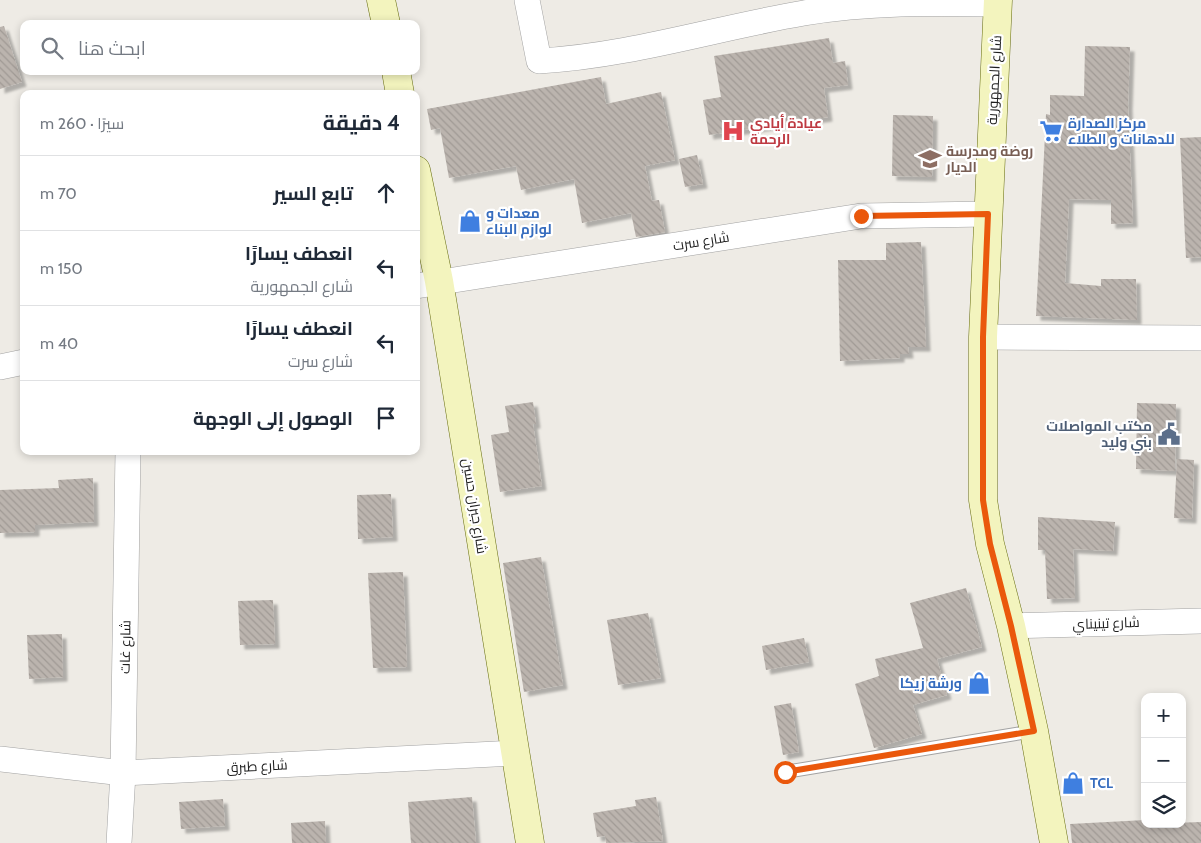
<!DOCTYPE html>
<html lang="ar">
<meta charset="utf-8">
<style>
:root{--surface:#fff;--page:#f6f6f7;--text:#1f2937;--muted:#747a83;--line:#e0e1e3}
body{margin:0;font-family:Cabin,Cairo,sans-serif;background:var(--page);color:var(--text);direction:rtl}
.controls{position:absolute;right:15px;bottom:15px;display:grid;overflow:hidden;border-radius:10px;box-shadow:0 2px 8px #0003}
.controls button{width:45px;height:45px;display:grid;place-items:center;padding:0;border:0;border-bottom:1px solid var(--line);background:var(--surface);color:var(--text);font:25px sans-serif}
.stop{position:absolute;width:15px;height:15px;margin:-11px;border:4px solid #ea580c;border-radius:50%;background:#fff}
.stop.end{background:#ea580c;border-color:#fff;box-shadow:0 1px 5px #0008}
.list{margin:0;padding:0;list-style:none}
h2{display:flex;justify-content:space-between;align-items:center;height:65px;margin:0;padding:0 20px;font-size:21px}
h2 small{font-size:16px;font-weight:400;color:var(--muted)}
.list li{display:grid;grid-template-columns:32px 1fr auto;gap:15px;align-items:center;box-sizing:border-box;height:75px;padding:0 20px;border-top:1px solid var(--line)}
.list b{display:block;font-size:19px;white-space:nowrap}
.list p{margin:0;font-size:16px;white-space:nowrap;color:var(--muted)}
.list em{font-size:16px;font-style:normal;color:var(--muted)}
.icon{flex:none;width:28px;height:28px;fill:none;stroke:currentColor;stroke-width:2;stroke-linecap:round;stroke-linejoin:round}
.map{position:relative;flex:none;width:1201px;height:843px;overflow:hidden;direction:ltr}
.search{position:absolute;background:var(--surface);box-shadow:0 2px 8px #0003;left:20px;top:20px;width:400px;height:55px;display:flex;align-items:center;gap:12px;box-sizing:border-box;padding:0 18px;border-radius:10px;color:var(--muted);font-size:19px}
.panel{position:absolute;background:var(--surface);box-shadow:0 2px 8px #0003;left:20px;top:90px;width:400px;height:365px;border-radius:10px;direction:rtl}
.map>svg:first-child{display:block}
.building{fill:url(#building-back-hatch);filter:url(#shadow)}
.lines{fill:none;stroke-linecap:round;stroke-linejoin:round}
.lane-casing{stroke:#a2a2a2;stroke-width:14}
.street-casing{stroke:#a2a2a2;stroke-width:26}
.secondary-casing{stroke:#666c0f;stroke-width:29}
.lane{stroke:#fff;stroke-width:12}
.street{stroke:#fff;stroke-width:25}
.secondary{stroke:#f3f4be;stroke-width:28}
.route{stroke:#ea580c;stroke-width:6}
.labels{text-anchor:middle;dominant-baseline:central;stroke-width:4.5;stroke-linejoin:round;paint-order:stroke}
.street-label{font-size:14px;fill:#1e1e1e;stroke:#fff}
.health-label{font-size:14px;font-weight:bold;fill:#be3a42;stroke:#fff;text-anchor:start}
.shop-label{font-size:14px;font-weight:bold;fill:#366cbe;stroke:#fff;text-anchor:start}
.education-label{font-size:14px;font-weight:bold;fill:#785e54;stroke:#fff;text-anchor:start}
.service-label{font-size:14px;font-weight:bold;fill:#4e5e75;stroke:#fff;text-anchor:end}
</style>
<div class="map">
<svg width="1201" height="843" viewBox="0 0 1201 843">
<defs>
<pattern id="building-back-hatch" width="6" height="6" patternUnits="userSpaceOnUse" patternTransform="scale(1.25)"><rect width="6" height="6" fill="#bbb4ae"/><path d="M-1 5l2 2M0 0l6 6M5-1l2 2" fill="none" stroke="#a09a95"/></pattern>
<filter id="shadow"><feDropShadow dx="4.5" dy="4.5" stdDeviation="1" flood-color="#0004"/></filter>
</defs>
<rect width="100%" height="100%" fill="#eeebe5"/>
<g class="building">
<polygon points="4,26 22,82 0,89 0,27"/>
<polygon points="829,38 833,63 845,61 848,85 824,88 828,117 709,135 703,100 721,97 714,56"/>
<polygon points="1085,46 1130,47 1128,106 1133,223 1111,224 1111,200 1069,199 1065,283 1101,286 1101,279 1136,279 1137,320 1036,316 1046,114 1050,115 1050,95 1084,96"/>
<polygon points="601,77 606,104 661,92 675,160 645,166 652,201 659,200 665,232 636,237 631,213 582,223 574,179 521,190 516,166 449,178 440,128 431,130 427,109"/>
<polygon points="893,115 933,116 932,177 892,176"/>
<polygon points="1201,137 1201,257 1186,258 1180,138"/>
<polygon points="697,155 703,184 685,187 679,159"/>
<polygon points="921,242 926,347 908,347 909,354 900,354 900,358 840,361 838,260 886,260 886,243"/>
<polygon points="533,402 536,424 533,424 542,486 500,492 491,435 509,432 505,406"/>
<polygon points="1137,403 1176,404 1175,471 1136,469"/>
<polygon points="1177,459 1194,460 1192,519 1174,518"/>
<polygon points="93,478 94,522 35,525 35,532 0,533 0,490 59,488 58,480"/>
<polygon points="391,494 393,537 358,539 357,495"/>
<polygon points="1038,517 1115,522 1113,551 1073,549 1075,598 1047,599 1045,550 1038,550"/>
<polygon points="541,557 563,685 524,692 503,563"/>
<polygon points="403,572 407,667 373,668 368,573"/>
<polygon points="966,588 982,647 937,659 947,695 913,705 922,734 874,748 855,684 879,676 875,659 923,648 910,603"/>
<polygon points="273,600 275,644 240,645 238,601"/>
<polygon points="648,613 661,678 618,685 607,620"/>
<polygon points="62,634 63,677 29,679 27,635"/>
<polygon points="804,638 809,662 766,670 762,646"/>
<polygon points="791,703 799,752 783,755 774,706"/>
<polygon points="472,797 476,843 411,843 408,802"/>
<polygon points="656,797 663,841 606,843 605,836 597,837 593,813 636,806 635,800"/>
<polygon points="223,799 225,826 181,829 179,802"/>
<polygon points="1145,820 1145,824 1201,822 1201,843 1072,843 1070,824"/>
<polygon points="325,821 326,843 292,843 291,823"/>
</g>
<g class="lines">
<defs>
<polyline id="lane" points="785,772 1034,731"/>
<g id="street">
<path d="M 527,0 L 539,61 C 629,56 716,28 804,13 C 868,2 933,3 998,4"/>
<polyline points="416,286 861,216 988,214"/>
<polyline points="983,337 1201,338"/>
<polyline points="0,367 24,362"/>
<polyline points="1011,626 1201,621"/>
<polyline points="0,759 123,773 515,753"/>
<polyline points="119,843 123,773 128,451"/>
</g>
<g id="secondary">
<polyline points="381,0 386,24"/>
<polyline points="998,0 983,337 983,500 990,544 1011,626 1034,731 1054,843"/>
<polyline points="396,71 400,94"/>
<polyline points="416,170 439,281 530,843"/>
</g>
</defs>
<use href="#lane" class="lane-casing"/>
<use href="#street" class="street-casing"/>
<use href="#secondary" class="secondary-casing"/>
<use href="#lane" class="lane"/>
<use href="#street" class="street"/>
<use href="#secondary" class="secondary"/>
</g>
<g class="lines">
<polyline class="route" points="785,772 1034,731 1011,626 990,544 983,500 983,337 988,214 861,216"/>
</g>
<defs>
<symbol id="hospital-bare" viewBox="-9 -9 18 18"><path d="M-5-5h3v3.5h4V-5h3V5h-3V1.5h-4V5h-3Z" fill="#e0444e" stroke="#fff" stroke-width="2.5" paint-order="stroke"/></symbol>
<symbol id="supermarket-bare" viewBox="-9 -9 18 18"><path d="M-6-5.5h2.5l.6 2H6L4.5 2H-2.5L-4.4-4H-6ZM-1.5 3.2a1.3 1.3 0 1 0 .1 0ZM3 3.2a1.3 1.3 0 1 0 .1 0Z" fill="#3f7fe0" stroke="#fff" stroke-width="2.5" paint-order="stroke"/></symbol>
<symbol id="school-bare" viewBox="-9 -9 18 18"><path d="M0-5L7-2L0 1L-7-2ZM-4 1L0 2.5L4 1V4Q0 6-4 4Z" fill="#8d6e63" stroke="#fff" stroke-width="2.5" paint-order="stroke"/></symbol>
<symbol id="shop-bare" viewBox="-9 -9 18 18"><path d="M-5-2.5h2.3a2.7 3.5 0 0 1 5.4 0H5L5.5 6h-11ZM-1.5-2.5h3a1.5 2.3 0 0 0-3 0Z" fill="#3f7fe0" stroke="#fff" stroke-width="2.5" paint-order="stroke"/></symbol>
<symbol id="civic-bare" viewBox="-9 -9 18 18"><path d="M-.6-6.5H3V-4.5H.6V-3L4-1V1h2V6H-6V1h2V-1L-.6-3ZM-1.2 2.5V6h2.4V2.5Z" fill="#5c6f8a" stroke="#fff" stroke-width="2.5" paint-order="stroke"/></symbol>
</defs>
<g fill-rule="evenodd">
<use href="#hospital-bare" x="717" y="115" width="32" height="32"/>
<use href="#supermarket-bare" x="1035" y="115" width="32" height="32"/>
<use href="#school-bare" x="914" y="143" width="32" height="32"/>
<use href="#shop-bare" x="454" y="205" width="32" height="32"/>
<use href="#civic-bare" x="1153" y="418" width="32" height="32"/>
<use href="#shop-bare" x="963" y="667" width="32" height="32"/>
<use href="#shop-bare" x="1057" y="767" width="32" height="32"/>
</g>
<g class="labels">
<g class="street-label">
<text transform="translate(994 80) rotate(-87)">شارع الجمهورية</text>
<text transform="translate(701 241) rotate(-9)">شارع سرت</text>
<text transform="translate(475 506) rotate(81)">شارع جبران حسين</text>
<text transform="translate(1106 623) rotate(-2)">شارع تينيناي</text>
<text transform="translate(125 647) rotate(-89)">شارع غات</text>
<text transform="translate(257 766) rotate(-3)">شارع طبرق</text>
</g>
<g class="health-label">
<text x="750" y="123">عيادة أيادي<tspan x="750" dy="16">الرحمة</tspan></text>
</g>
<g class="shop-label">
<text x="1068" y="123">مركز الصدارة<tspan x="1068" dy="16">للدهانات و الطلاء</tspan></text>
<text x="486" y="213">معدات و<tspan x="486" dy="16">لوازم البناء</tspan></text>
<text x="962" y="683" text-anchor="end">ورشة زيكا</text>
<text x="1090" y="783">TCL</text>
</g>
<g class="education-label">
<text x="946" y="151">روضة ومدرسة<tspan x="946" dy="16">الديار</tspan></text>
</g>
<g class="service-label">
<text x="1152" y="426">مكتب المواصلات<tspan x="1152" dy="16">بني وليد</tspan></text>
</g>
</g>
</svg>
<div class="controls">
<button>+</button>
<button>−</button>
<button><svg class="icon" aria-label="layers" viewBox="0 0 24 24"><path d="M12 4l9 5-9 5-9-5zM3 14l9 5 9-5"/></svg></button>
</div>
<div class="stop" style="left:785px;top:772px"></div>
<div class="stop end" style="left:861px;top:216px"></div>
<div class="search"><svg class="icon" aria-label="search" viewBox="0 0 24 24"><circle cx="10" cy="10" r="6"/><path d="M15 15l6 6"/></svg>ابحث هنا</div>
<section class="panel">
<h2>4 دقيقة<small>سيرًا · 260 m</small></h2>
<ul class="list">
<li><svg class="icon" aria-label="ahead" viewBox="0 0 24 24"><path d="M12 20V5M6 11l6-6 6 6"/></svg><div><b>تابع السير</b></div><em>70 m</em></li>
<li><svg class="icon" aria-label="left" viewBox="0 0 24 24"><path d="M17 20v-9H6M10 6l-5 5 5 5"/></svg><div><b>انعطف يسارًا</b><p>شارع الجمهورية</p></div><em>150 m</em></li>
<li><svg class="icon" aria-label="left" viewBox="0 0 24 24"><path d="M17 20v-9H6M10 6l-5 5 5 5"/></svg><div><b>انعطف يسارًا</b><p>شارع سرت</p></div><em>40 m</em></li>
<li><svg class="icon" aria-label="arrive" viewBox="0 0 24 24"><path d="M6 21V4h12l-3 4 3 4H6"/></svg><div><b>الوصول إلى الوجهة</b></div></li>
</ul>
</section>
</div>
